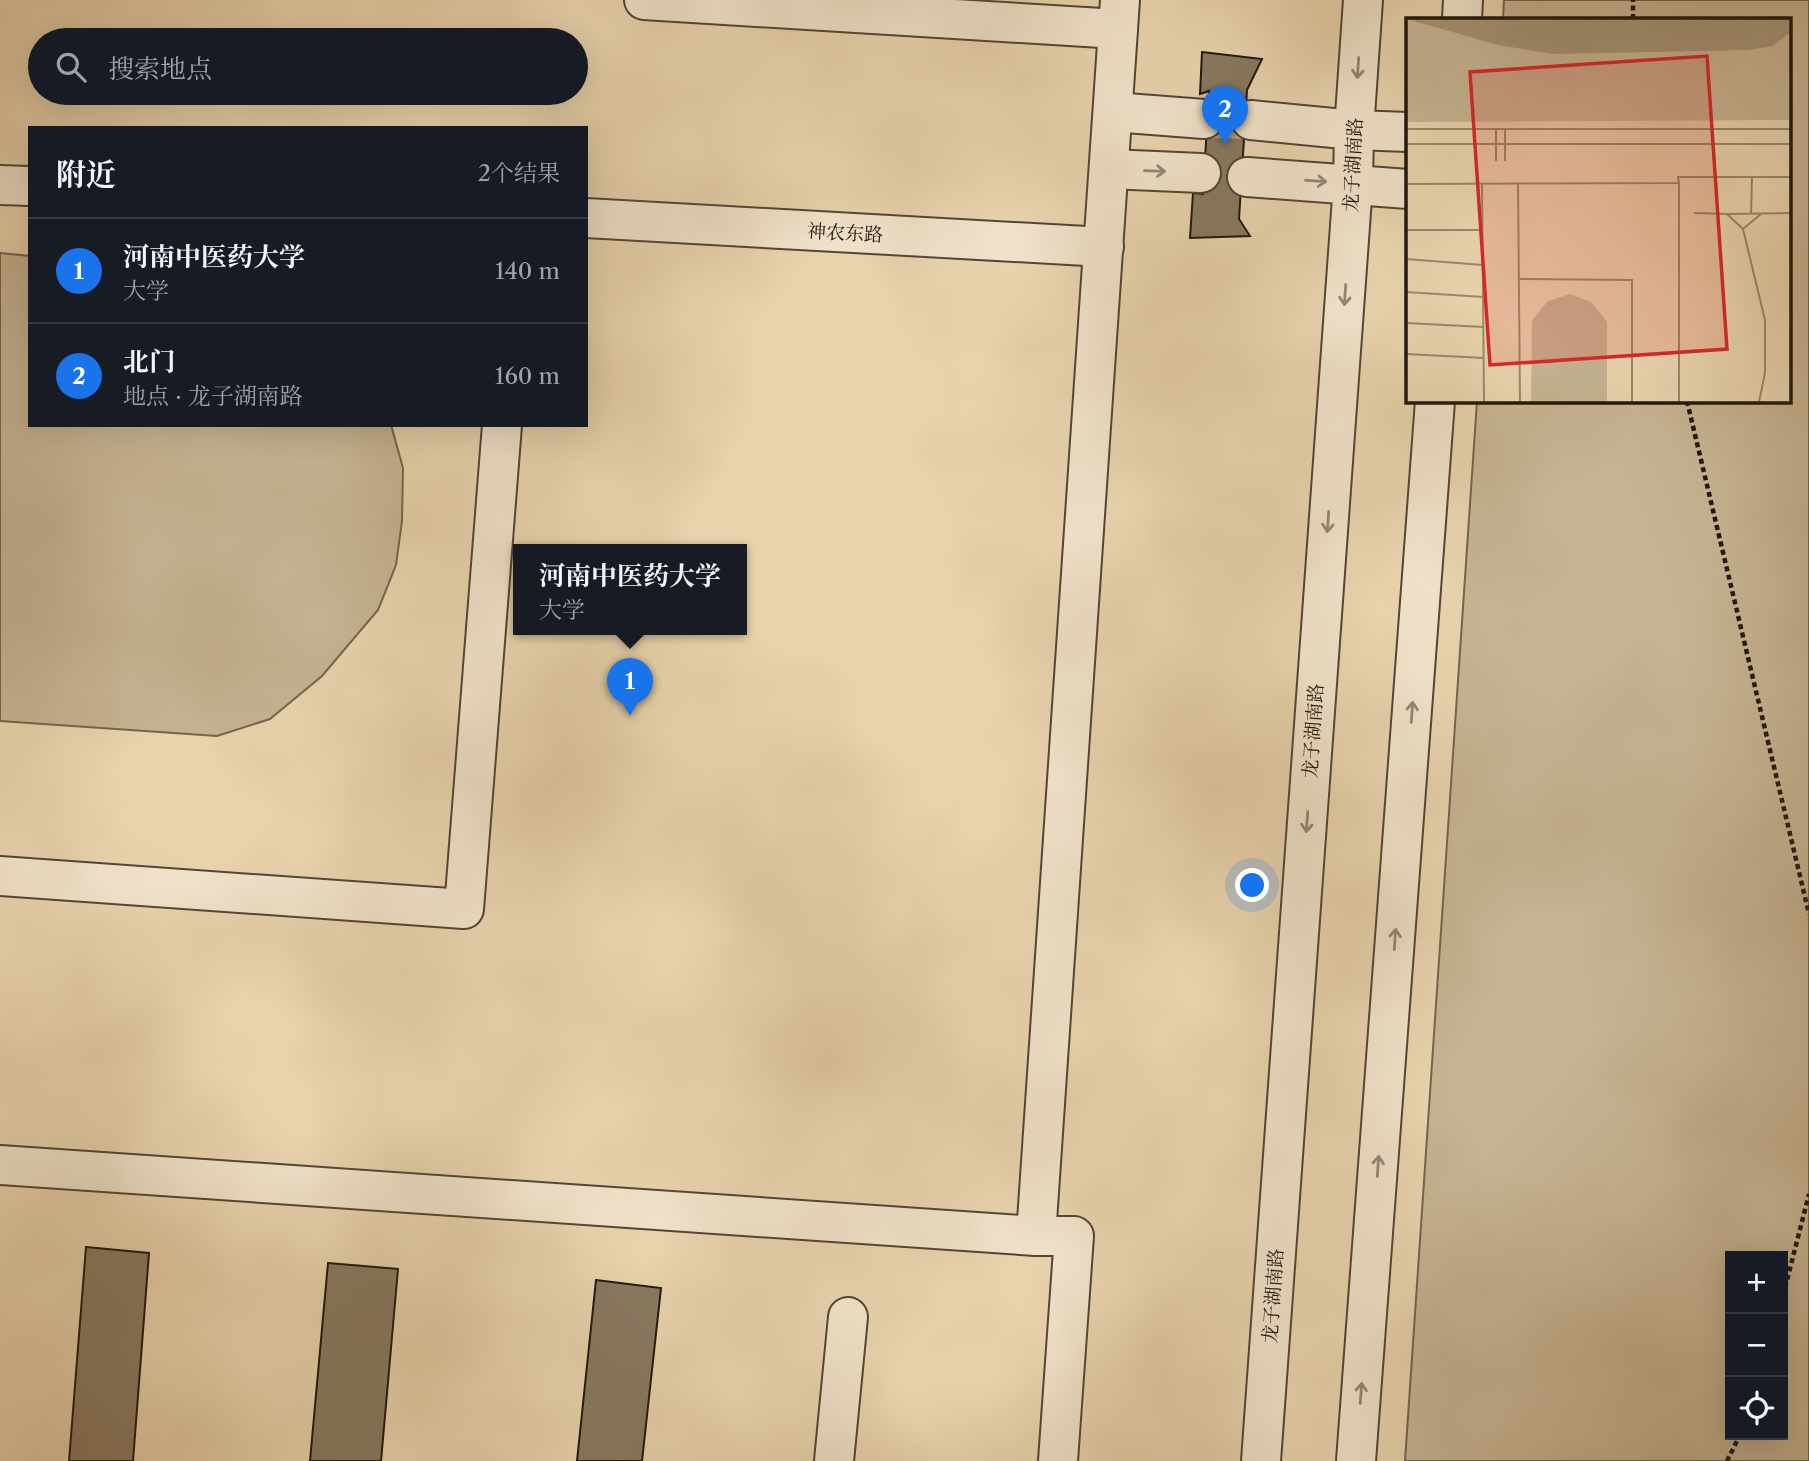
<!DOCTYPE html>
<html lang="zh">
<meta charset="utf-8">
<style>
:root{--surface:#171b24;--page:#20242c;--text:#f1f3f6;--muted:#9ea1a6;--line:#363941;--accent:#1a73e8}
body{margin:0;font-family:"Libre Caslon Text","Noto Serif SC",serif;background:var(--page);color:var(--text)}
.controls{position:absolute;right:21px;bottom:21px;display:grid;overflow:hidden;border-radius:0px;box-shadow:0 7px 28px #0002}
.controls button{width:63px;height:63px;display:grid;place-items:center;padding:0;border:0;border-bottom:2px solid var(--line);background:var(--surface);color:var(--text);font:35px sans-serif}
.you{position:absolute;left:1253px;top:886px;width:24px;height:24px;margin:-18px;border:5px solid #fff;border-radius:50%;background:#1a73e8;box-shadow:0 0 0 10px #1a73e833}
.badge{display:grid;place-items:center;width:46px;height:46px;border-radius:50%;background:var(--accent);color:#fff;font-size:23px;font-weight:700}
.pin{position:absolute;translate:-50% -58px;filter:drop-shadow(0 2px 4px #0008)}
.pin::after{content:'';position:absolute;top:37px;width:24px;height:21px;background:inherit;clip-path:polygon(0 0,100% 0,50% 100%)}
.popup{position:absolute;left:513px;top:544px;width:234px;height:91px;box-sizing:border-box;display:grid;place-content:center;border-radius:0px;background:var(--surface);filter:drop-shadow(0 2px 5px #0005);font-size:23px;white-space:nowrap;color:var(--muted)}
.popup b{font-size:26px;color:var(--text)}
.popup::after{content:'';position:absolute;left:50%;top:100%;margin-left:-14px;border:14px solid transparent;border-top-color:var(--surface)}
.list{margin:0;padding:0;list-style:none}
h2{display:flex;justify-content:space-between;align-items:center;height:91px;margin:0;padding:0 28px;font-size:30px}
h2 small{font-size:23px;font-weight:400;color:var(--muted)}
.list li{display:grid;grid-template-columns:46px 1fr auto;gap:21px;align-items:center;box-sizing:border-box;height:105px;padding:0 28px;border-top:2px solid var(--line)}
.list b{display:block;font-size:26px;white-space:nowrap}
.list p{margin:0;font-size:23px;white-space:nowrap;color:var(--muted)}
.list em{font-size:23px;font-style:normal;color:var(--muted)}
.icon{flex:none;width:38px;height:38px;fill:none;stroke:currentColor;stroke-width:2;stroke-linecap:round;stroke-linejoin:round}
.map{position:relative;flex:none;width:1809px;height:1461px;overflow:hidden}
.search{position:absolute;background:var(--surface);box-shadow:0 7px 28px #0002;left:28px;top:28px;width:560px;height:77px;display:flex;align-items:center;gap:18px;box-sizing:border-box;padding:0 24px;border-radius:38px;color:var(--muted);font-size:26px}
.panel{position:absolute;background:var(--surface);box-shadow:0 7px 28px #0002;left:28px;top:126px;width:560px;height:301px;border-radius:0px}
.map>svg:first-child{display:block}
.green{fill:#c6b392;stroke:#726550;stroke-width:2;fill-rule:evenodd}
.building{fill:#887961;stroke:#1f170e;stroke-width:2}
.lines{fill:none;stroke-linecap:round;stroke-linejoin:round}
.minor-tunnel{stroke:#c0ad8d;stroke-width:38;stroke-dasharray:38 19;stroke-linecap:butt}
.minor-casing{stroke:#514636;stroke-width:42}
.path{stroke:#1f170e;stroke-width:4.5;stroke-dasharray:5 3.5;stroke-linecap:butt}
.minor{stroke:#f0e2ca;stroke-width:38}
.oneway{stroke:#928775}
.labels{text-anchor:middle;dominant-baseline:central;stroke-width:6;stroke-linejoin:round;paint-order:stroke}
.street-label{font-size:19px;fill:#1f170e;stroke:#f0e2ca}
.inset-road{fill:none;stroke:#98886d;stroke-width:2}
.view{fill:#d62828;fill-opacity:0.15;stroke:#d62828;stroke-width:3.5}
.inset-edge{fill:none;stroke:#1f170e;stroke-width:3.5}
</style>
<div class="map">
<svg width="1809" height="1461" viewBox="0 0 1809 1461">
<rect width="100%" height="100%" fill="#e8d3ad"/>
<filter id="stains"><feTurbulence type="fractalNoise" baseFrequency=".00286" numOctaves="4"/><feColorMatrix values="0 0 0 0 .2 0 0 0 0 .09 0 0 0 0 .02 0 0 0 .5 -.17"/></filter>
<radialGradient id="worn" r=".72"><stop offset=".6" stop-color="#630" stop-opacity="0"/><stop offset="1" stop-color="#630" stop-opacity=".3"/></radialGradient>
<g class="green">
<path d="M 1504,0 L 1809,0 L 1809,1461 L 1405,1461 L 1477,401 L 1790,401 L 1790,19 L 1503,19 ZM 1730,1256 L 1783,1256 L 1783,1435 L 1730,1435 Z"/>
<polygon points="0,253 30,256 30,425 391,425 403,468 402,521 396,565 378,610 322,676 270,719 217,736 0,721"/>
</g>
<g class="building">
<polygon points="1202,52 1262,59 1247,90 1239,219 1250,236 1190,238 1193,193 1203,194 1209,91 1200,94"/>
<polygon points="86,1247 149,1253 133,1461 69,1461"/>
<polygon points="328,1263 398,1269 381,1461 310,1461"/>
<polygon points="596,1280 661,1288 642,1461 577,1461"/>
</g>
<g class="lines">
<polyline class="minor-tunnel" points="1204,119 1251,120"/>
<defs>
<g id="minor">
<polyline points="644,0 1118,29"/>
<polyline points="1462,19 1463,0"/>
<polyline points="1113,112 1204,119"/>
<polyline points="1251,120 1354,130 1408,132"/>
<polyline points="1109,169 1201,173"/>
<polyline points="1247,177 1408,189"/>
<polyline points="0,185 30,186"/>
<polyline points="586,218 1104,247"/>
<polyline points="0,876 464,909 502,425"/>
<polyline points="0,1165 1036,1236"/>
<polyline points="834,1461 848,1317"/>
<polyline points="1058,1461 1074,1236 1036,1236 1120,0"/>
<polyline points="1261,1461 1353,184 1354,130 1363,0"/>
<polyline points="1356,1461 1435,401"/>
</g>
</defs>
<use href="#minor" class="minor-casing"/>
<g class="path">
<polyline points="1633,19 1633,0"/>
<polyline points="1687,401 1809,914"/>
<polyline points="1783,1296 1809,1194"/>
<polyline points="1727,1461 1740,1435"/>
</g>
<use href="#minor" class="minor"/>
</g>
<defs><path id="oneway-shaft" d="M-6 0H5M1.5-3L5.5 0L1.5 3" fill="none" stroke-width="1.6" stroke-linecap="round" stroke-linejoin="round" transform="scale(1.75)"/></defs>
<g class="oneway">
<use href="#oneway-shaft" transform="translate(1358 68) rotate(94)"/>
<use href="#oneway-shaft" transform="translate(1155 171) rotate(2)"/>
<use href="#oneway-shaft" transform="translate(1316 181) rotate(4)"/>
<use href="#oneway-shaft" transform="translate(1345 295) rotate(94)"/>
<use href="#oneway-shaft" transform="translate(1328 522) rotate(94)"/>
<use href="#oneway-shaft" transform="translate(1412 712) rotate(-86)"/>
<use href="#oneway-shaft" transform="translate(1307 822) rotate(94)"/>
<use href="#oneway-shaft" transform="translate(1395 939) rotate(-86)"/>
<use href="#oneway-shaft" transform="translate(1378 1166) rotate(-86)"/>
<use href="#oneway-shaft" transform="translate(1361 1393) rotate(-86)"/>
</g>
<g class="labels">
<g class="street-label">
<text transform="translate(1353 165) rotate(-87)">龙子湖南路</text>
<text transform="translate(845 233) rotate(3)">神农东路</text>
<text transform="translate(1313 731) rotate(-86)">龙子湖南路</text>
<text transform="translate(1273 1296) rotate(-86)">龙子湖南路</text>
</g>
</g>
<g transform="translate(1406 18)">
<rect width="385" height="385" fill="#e8d3ad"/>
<path d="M 0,1 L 385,1 L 385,102 L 0,104 ZM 164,276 L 185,284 L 201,304 L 201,384 L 125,384 L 126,302 L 142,283 Z" fill="#c6b392"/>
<path d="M 1,1 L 385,1 L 385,14 L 367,28 L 342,32 L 147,36 L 92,27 Z" fill="#a49377"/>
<path class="inset-road" d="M 90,110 L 90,143M 0,111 L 385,111M 0,126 L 385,126M 99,143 L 99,110M 273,165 L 273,384M 0,166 L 273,165 L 272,159 L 385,159M 76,166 L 78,384M 112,166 L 114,384M 288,195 L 321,196 L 337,211 L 359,302 L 359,355 L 353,384M 321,196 L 385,195M 345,196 L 346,159M 337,211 L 355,196M 0,212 L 77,212M 0,241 L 77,247M 113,261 L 226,262 L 226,384M 0,274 L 78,279M 0,305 L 78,309M 0,336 L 78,340"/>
<path class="view" d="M 301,38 L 321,331 L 84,347 L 64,54 Z"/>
<rect width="385" height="385" class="inset-edge"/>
</g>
<rect width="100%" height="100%" filter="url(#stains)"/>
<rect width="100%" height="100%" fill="url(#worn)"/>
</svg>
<div class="controls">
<button>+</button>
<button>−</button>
<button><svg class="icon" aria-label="locate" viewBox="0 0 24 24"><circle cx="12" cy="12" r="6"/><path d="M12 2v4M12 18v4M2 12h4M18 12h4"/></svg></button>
</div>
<div class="you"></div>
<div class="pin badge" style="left:630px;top:716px">1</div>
<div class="popup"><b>河南中医药大学</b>大学</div>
<div class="pin badge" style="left:1225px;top:144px">2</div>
<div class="search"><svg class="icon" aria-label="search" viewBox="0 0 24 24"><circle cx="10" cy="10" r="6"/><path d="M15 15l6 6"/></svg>搜索地点</div>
<section class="panel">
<h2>附近<small>2个结果</small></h2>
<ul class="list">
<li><span class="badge">1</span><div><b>河南中医药大学</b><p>大学</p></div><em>140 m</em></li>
<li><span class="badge">2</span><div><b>北门</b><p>地点 · 龙子湖南路</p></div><em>160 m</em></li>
</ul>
</section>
</div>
